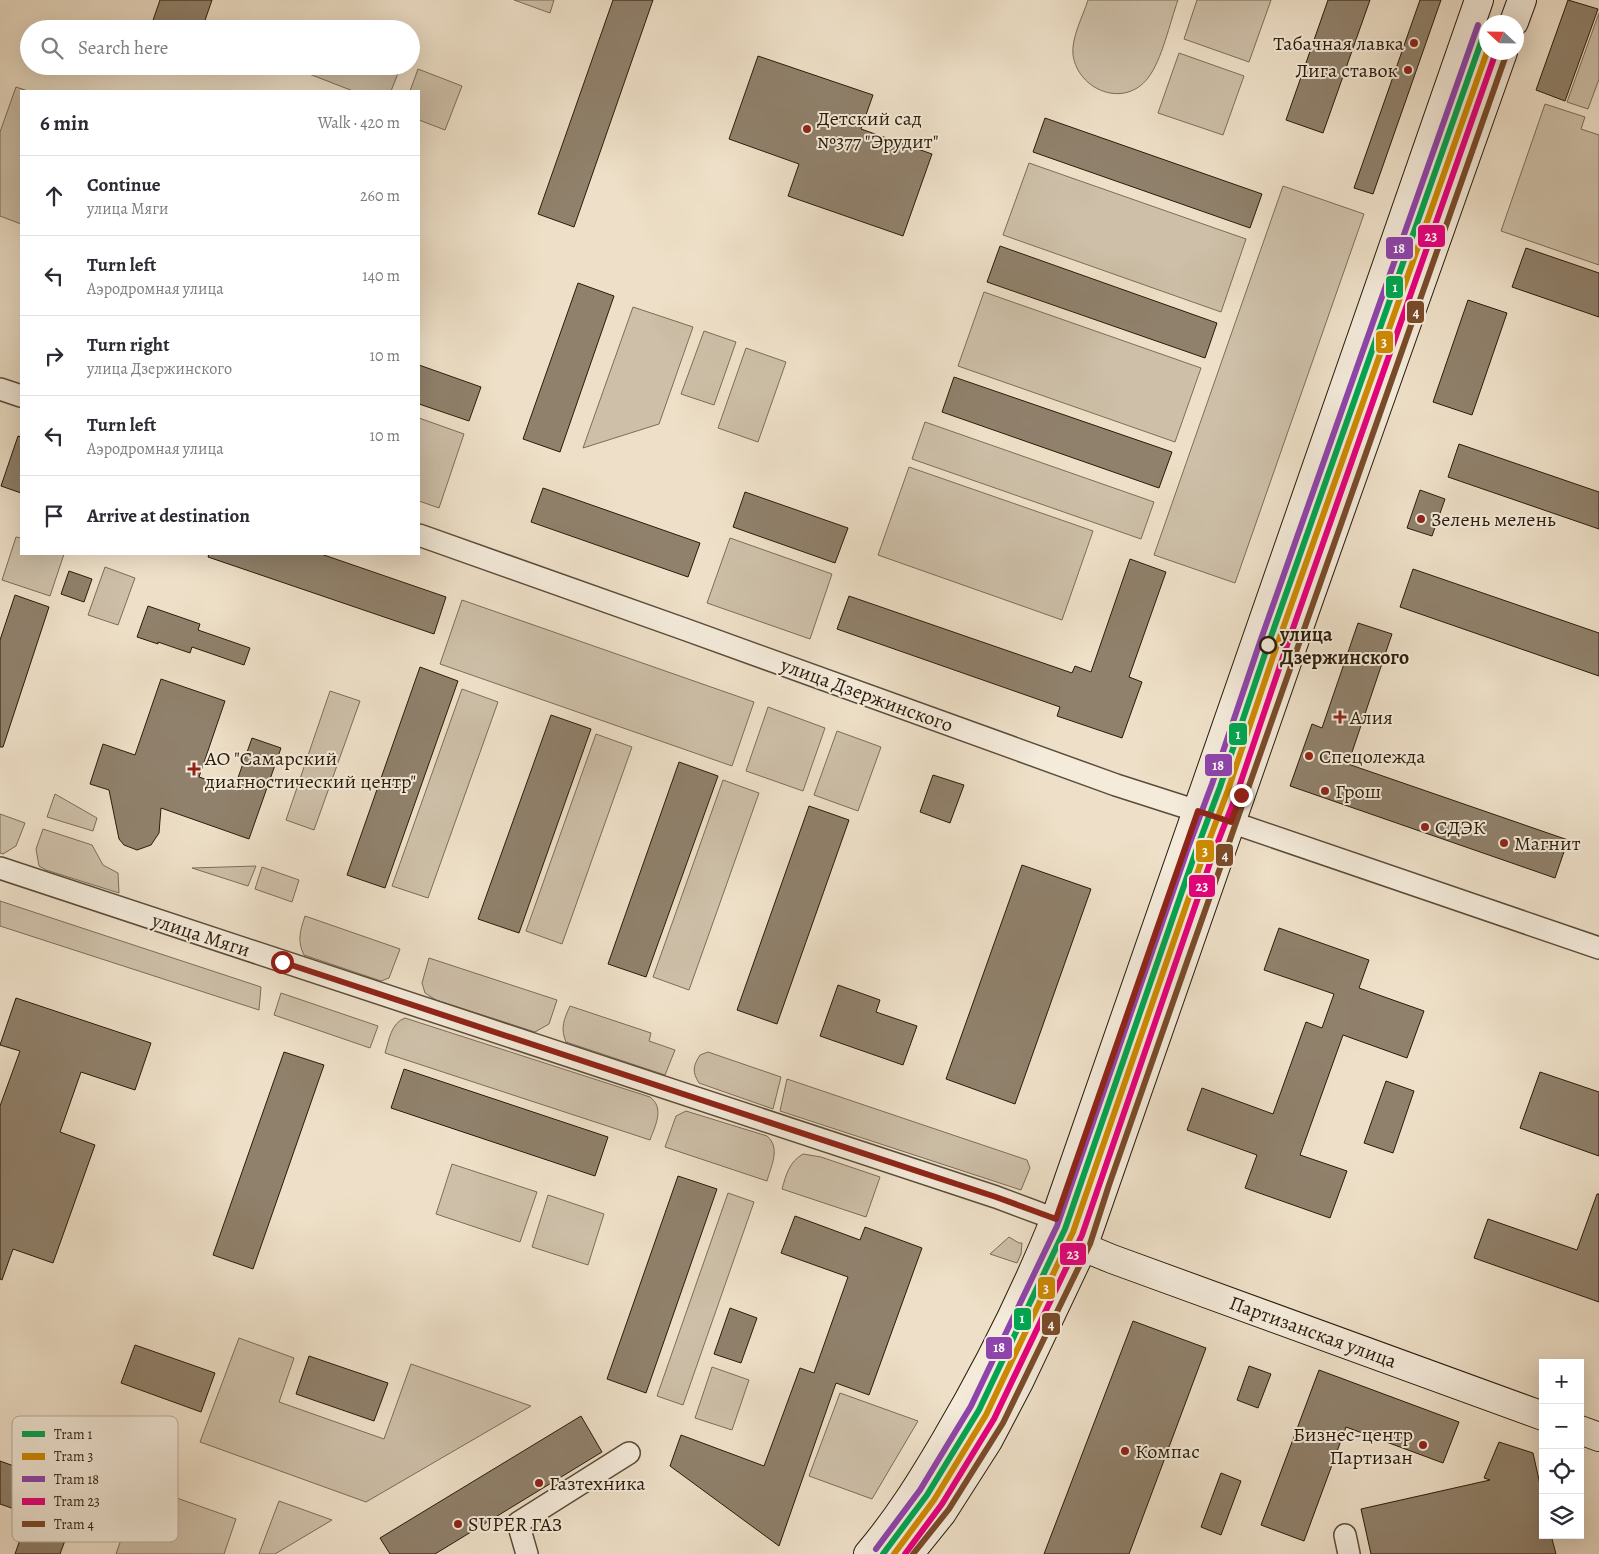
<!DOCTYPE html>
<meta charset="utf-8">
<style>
:root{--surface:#fff;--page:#f7f7f7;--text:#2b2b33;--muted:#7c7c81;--line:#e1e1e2}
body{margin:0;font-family:Alegreya,serif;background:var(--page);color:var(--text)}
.controls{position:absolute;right:15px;bottom:15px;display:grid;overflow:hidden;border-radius:0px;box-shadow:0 5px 20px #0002}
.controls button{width:45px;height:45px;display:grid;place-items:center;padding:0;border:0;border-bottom:1px solid var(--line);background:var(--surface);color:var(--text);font:25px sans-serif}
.compass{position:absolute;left:1479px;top:15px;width:45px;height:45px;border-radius:50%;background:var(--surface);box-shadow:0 5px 20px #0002;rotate:292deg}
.stop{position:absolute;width:15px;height:15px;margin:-11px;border:4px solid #8f2418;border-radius:50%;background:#fff}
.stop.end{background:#8f2418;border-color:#fff;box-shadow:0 1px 5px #0008}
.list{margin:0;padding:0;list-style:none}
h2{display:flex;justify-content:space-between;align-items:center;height:65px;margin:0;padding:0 20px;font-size:21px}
h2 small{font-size:16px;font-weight:400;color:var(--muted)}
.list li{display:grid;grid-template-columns:32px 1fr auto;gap:15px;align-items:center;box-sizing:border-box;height:80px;padding:0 20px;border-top:1px solid var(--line)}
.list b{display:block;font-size:19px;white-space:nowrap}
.list p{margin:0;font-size:16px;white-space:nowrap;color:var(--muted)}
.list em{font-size:16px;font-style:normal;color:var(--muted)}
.icon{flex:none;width:28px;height:28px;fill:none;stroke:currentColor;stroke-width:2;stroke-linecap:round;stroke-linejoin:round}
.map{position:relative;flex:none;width:1599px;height:1554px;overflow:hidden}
.search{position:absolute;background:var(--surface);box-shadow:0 5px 20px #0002;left:20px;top:20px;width:400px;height:55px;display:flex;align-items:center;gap:12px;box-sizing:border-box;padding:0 18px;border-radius:28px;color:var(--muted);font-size:19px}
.panel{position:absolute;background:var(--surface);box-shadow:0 5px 20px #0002;left:20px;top:90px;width:400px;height:465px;border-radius:0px}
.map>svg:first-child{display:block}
.green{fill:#cdbfa8;stroke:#7c6d58}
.building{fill:#90816c;stroke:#2a1b09}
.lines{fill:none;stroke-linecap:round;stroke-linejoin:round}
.street-casing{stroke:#5b4c39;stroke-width:24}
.secondary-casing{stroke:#2a1b09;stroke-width:30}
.street{stroke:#f4ebdb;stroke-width:21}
.secondary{stroke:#f4ebdb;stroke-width:28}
.tram-1-casing{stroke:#f4ebdb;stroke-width:10}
.tram-2-casing{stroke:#f4ebdb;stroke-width:10}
.tram-3-casing{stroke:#f4ebdb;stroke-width:10}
.tram-4-casing{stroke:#f4ebdb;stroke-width:10}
.tram-5-casing{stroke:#f4ebdb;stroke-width:10}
.tram-1{stroke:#00a651;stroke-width:6}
.tram-2{stroke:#ce8a02;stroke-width:6}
.tram-3{stroke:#8e44ad;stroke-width:6}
.tram-4{stroke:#e5007d;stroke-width:6}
.tram-5{stroke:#7a4b2a;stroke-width:6}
.route{stroke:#8f2418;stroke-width:6}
.poi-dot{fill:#8f2418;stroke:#f4ebdb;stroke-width:2}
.stop-dot{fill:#f4ebdb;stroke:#2a1b09;stroke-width:2.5}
.labels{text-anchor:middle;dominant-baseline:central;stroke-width:4;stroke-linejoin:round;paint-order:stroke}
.poi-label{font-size:20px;fill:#2a1b09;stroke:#f4ebdb;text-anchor:start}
.stop-label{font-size:20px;font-weight:bold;fill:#2a1b09;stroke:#f4ebdb;text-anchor:start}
.street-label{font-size:20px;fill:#2a1b09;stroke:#f4ebdb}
.key{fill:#f4ebdb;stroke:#b7ad9c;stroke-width:1}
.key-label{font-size:14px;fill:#2a1b09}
.line-badge{stroke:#f4ebdb;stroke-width:2}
.badge-label{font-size:14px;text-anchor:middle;font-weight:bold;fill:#fff}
</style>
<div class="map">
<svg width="1599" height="1554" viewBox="0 0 1599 1554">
<rect width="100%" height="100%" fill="#eee0c8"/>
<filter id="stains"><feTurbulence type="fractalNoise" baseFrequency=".004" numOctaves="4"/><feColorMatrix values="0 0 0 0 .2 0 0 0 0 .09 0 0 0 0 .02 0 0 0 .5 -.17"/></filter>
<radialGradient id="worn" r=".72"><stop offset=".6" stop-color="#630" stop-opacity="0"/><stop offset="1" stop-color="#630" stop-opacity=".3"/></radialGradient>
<g class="green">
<polygon points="514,0 554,0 550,13"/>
<path d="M 1088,0 L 1178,0 C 1170,22 1162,60 1148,78 C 1124,109 1078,90 1073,55 C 1071,38 1083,16 1088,0 Z"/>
<polygon points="1197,0 1271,0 1249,62 1184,39"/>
<polygon points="1599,13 1599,79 1588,109 1567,102"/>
<polygon points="1179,53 1244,76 1223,135 1158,113"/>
<polygon points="301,66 401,66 391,91 353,91 299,70"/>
<polygon points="418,69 462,86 445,130 419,120 419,91 410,91"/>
<polygon points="16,87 28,91 21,91 21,224 0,216 0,132"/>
<polygon points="1545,104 1585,117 1581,129 1599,135 1599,265 1501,231"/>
<polygon points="1029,163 1246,239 1221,312 1003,235"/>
<polygon points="1283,186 1364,214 1235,583 1154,555"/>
<polygon points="984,292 1201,368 1175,442 958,366"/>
<polygon points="633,307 693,327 659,424 583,448"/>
<polygon points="704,331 736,342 714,405 681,394"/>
<polygon points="746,348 786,362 758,442 718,428"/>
<polygon points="419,418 464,434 439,508 419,501"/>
<polygon points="925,422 1154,502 1141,539 912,459"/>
<polygon points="909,467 1093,531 1062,620 878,555"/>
<polygon points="16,537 21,538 21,554 64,554 50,596 2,580"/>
<polygon points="730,538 832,574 810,639 707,603"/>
<polygon points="105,567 135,578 118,625 88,615"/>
<polygon points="462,600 754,702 732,766 440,664"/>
<polygon points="462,689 498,702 428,898 392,886"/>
<polygon points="330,691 360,701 314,830 286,820"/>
<polygon points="768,707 825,728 803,791 746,771"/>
<polygon points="837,731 881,747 858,811 814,795"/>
<polygon points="596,734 632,747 562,944 526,931"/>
<polygon points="723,780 759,793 689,990 653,977"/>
<polygon points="55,794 97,818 93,831 47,817"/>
<polygon points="0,814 25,823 16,846 3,854 0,853"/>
<polygon points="43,829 92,845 103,865 118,873 119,893 46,870 39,866 36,849"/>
<polygon points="256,866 248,886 192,868"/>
<polygon points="262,867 299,880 292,902 255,889"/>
<polygon points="0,901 261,987 259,1010 0,926"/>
<path d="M 305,916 L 400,949 L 389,978 L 381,981 L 304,955 C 297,941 300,931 305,916 Z"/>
<polygon points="429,958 557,1000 549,1024 535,1032 436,1000 425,993 422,983"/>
<polygon points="281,993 378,1026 370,1048 274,1015"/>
<path d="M 570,1006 L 651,1033 L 649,1041 L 675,1050 L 665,1075 L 566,1042 C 560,1028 564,1019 570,1006 Z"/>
<path d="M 405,1018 L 650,1097 C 665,1108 655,1126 650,1140 L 385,1053 C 389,1040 391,1023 405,1018 Z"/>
<path d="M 708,1052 L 781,1077 L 773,1109 L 699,1083 C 692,1072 693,1066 700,1055 Z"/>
<polygon points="787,1079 1027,1160 1030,1168 1021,1190 780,1111"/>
<path d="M 686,1111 L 767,1136 C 781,1148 771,1166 767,1181 L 665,1147 L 676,1116 Z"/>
<path d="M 803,1154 L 821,1157 L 880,1177 L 866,1217 L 782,1189 C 786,1175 789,1162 803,1154 Z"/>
<polygon points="452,1164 537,1192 520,1242 436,1214"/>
<polygon points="728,1193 754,1202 683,1405 657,1396"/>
<polygon points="548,1195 604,1214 588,1265 532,1247"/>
<polygon points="1009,1237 1019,1243 1022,1243 1021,1254 1017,1263 990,1254"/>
<polygon points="239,1338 294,1358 279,1402 384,1439 411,1364 531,1406 366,1502 200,1442"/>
<polygon points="712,1367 749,1380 732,1430 695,1418"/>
<polygon points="840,1393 918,1421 872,1499 809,1476"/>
<polygon points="140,1485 236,1519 224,1554 116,1554"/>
<polygon points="279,1501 332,1520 275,1554 259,1554"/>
</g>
<g class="building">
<polygon points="160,0 212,0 202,29 150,29"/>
<polygon points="613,0 653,0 574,227 538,214"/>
<polygon points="1328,0 1370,0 1323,133 1286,120"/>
<polygon points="1420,0 1441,0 1373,194 1354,188"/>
<polygon points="1568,0 1598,9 1565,101 1536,90"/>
<polygon points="758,56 873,95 861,129 932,154 903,236 788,196 799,164 729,139"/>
<polygon points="1045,118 1262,194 1250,228 1033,152"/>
<polygon points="1000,246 1217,323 1205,358 987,282"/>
<polygon points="1526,248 1599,273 1599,317 1512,287"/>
<polygon points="578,283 614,296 560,452 523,439"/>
<polygon points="1468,300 1507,313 1472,415 1433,402"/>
<polygon points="419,365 481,387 469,421 419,404"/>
<polygon points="954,377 1172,452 1159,488 942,412"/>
<polygon points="18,436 21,437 21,493 1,486"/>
<polygon points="1459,444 1599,492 1599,529 1448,477"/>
<polygon points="543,488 700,543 688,577 531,522"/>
<polygon points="1420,490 1445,499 1432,536 1407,528"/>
<polygon points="745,492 848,528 835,563 733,527"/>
<polygon points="209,554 321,554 446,597 434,634 208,557"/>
<polygon points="1130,559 1166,572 1129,677 1142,682 1122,738 1057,716 1060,707 837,629 849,596 1072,673 1075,666 1091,672"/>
<polygon points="1413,569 1599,633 1599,676 1400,607"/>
<polygon points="69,571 92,579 84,602 61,594"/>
<polygon points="15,595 49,607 3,747 0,747 0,640"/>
<polygon points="148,606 200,624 198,630 250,648 244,665 192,647 190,653 158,642 158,644 137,637"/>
<polygon points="1358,623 1392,634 1348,764 1568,840 1555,878 1290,786 1312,724 1322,728"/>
<polygon points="420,667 458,681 385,888 347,875"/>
<polygon points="161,679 225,701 199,777 234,789 252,738 281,748 249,839 161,808 159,833 151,845 137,850 124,845 119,839 109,790 90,784 103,744 135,755"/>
<polygon points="551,715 591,729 519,933 478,919"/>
<polygon points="679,762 718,776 646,977 608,964"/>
<polygon points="933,775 964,785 950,823 920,812"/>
<polygon points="809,806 849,820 777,1024 737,1010"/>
<polygon points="1022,865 1091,889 1015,1104 946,1079"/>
<polygon points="1279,928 1369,960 1359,988 1424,1011 1407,1058 1343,1035 1300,1155 1347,1171 1330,1218 1245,1188 1257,1155 1187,1130 1202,1088 1273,1114 1306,1022 1322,1028 1334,994 1264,970"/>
<polygon points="838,985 880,1000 876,1012 917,1026 903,1065 820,1036"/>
<polygon points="16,998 151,1043 135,1090 81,1072 60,1132 95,1145 53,1263 13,1249 2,1280 0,1279 0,1106 20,1051 0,1045"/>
<polygon points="284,1052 324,1065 253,1269 213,1255"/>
<polygon points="404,1069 608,1137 595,1176 391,1108"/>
<polygon points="1540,1072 1599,1092 1599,1156 1520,1128"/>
<polygon points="1386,1081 1414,1091 1393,1153 1364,1143"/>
<polygon points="678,1176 717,1189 646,1393 607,1379"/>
<polygon points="1597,1194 1599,1194 1599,1302 1474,1258 1488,1219 1577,1250"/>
<polygon points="795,1216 860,1240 865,1227 922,1248 869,1395 836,1383 779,1546 670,1466 681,1435 764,1466 800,1368 814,1373 848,1277 781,1253"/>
<polygon points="730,1308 757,1318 741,1363 714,1354"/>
<polygon points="1133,1321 1206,1348 1129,1554 1044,1554"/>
<polygon points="135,1345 215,1373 201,1412 121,1383"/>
<polygon points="309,1356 388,1383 374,1421 296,1394"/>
<polygon points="1249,1366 1271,1374 1258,1408 1237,1400"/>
<polygon points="1319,1370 1459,1422 1443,1463 1346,1427 1304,1541 1261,1525"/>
<polygon points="581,1416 602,1452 435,1554 390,1554 380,1538"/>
<polygon points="1499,1442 1533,1453 1543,1498 1543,1535 1551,1535 1556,1554 1371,1554 1361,1509 1490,1480 1484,1478"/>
<polygon points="0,1461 83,1491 60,1554 15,1554 29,1514 0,1504"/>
<polygon points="1221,1473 1241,1481 1221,1535 1201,1527"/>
</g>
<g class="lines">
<defs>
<g id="street">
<polyline points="0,389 21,396"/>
<polyline points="419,535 684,629 1116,785 1219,818 1599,948"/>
<polyline points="0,868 996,1197 1055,1219"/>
<polyline points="1345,1535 1349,1554"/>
<polyline points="527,1554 518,1523 629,1453"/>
</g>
<g id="secondary">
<polyline points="1514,22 1522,0"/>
<polyline points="1070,1234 1083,1247 1112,1259 1543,1416"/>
<polyline points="1580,1430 1599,1437"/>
<path d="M 868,1554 C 898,1519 922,1480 945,1441 C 987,1370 1024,1296 1055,1219 L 1479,0"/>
<polyline points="909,1554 942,1513 988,1441 1019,1382 1083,1247 1308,602 1503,52"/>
</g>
</defs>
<use href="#street" class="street-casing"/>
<use href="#secondary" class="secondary-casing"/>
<use href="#street" class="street"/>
<use href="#secondary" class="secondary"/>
<defs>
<polyline id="tram-1" points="883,1554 927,1495 979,1410 1065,1229 1196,851 1220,787 1268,645 1486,28"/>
<polyline id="tram-2" points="894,1554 934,1500 986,1415 1073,1232 1204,854 1228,790 1276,648 1487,52"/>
<polyline id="tram-3" points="876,1549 920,1490 971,1406 1057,1226 1188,848 1212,784 1260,642 1478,25"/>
<polyline id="tram-4" points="905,1554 942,1504 994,1419 1082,1235 1212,857 1237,793 1285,651 1496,52"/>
<polyline id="tram-5" points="913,1554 949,1509 1003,1423 1090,1244 1109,1185 1187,962 1505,58"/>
</defs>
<use href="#tram-1" class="tram-1-casing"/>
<use href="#tram-2" class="tram-2-casing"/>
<use href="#tram-3" class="tram-3-casing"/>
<use href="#tram-4" class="tram-4-casing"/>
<use href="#tram-5" class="tram-5-casing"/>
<use href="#tram-1" class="tram-1"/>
<use href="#tram-2" class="tram-2"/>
<use href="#tram-3" class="tram-3"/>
<use href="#tram-4" class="tram-4"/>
<use href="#tram-5" class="tram-5"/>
</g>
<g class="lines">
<polyline class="route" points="282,962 996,1197 1056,1219 1198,811 1231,822 1241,795"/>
</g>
<g class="poi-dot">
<circle cx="1414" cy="43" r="5"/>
<circle cx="1408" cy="70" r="5"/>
<circle cx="807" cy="129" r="5"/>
<circle cx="1421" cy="519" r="5"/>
<path d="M1337.5 709.5h5v5h5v5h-5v5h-5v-5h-5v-5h5z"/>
<circle cx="1309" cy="756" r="5"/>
<path d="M191.5 761.5h5v5h5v5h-5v5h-5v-5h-5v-5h5z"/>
<circle cx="1325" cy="791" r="5"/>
<circle cx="1425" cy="827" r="5"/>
<circle cx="1504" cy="843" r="5"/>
<circle cx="1423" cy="1445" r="5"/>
<circle cx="1125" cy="1451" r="5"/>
<circle cx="539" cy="1483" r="5"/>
<circle cx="458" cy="1524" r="5"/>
</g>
<circle class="stop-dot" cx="1268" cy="645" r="8"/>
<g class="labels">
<g class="poi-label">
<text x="1404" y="43" text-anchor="end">Табачная лавка</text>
<text x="1398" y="70" text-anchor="end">Лига ставок</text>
<text x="817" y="118">Детский сад<tspan x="817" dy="23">№377 "Эрудит"</tspan></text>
<text x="1431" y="519">Зелень мелень</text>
<text x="1350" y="717">Алия</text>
<text x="1319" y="756">Спецолежда</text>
<text x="205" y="758">АО "Самарский<tspan x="205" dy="23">диагностический центр"</tspan></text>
<text x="1335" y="791">Грош</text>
<text x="1435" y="827">СДЭК</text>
<text x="1514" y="843">Магнит</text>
<text x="1413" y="1434" text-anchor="end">Бизнес-центр<tspan x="1413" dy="23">Партизан</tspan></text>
<text x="1135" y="1451">Компас</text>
<text x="549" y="1483">Газтехника</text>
<text x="468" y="1524">SUPER ГАЗ</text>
</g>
<g class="stop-label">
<text x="1280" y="634">улица<tspan x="1280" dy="23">Дзержинского</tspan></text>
</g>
<g class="street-label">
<text transform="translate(867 695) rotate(20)">улица Дзержинского</text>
<text transform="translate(201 935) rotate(18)">улица Мяги</text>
<text transform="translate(1313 1332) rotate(20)">Партизанская улица</text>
</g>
</g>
<rect x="12" y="1416" width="166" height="126" rx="8" class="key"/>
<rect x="22" y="1431" width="23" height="6" fill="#00a651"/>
<rect x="22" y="1453" width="23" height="7" fill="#ce8a02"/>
<rect x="22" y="1476" width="23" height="6" fill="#8e44ad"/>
<rect x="22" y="1498" width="23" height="7" fill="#e5007d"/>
<rect x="22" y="1521" width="23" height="6" fill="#7a4b2a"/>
<g class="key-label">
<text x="54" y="1439">Tram 1</text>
<text x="54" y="1461">Tram 3</text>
<text x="54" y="1484">Tram 18</text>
<text x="54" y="1506">Tram 23</text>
<text x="54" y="1529">Tram 4</text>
</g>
<g class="line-badge">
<rect x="1417" y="224" width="29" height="24" rx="5" fill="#e5007d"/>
<rect x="1385" y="236" width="29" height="24" rx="5" fill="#8e44ad"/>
<rect x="1385" y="275" width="19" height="24" rx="5" fill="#00a651"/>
<rect x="1406" y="300" width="19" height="24" rx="5" fill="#7a4b2a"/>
<rect x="1375" y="330" width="19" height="24" rx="5" fill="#ce8a02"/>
<rect x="1228" y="722" width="20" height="24" rx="5" fill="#00a651"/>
<rect x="1204" y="753" width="29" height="24" rx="5" fill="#8e44ad"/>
<rect x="1195" y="839" width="20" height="24" rx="5" fill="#ce8a02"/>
<rect x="1215" y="843" width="19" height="24" rx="5" fill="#7a4b2a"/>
<rect x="1188" y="874" width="28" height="24" rx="5" fill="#e5007d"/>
<rect x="1059" y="1242" width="28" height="24" rx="5" fill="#e5007d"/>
<rect x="1037" y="1276" width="19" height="24" rx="5" fill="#ce8a02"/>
<rect x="1013" y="1307" width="19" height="24" rx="5" fill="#00a651"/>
<rect x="1041" y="1312" width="20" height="24" rx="5" fill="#7a4b2a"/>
<rect x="985" y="1336" width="28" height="24" rx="5" fill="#8e44ad"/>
</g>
<g class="badge-label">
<text x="1431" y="241">23</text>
<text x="1399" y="253">18</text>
<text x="1395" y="292">1</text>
<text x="1416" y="317">4</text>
<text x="1384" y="347">3</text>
<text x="1238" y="739">1</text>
<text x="1218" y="770">18</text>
<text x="1205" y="856">3</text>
<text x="1225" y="860">4</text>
<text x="1202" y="891">23</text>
<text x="1073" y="1259">23</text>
<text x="1046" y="1293">3</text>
<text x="1022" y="1323">1</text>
<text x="1051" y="1329">4</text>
<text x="999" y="1352">18</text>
</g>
<rect width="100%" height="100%" filter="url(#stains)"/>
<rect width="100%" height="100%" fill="url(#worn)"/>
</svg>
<div class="controls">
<button>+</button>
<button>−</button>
<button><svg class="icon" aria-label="locate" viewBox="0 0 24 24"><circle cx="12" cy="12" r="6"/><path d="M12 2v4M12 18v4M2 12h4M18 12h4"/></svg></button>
<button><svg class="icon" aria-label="layers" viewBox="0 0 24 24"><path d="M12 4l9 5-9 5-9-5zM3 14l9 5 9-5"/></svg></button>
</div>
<svg class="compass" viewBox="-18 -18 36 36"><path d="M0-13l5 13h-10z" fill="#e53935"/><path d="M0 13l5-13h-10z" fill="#7c7c81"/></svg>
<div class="stop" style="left:282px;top:962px"></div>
<div class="stop end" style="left:1241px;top:795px"></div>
<div class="search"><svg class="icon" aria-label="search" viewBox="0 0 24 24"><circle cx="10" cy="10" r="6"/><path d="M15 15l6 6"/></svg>Search here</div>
<section class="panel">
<h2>6 min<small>Walk · 420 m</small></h2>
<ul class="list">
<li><svg class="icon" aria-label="ahead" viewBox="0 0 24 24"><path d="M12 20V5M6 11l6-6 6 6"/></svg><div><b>Continue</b><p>улица Мяги</p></div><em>260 m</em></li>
<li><svg class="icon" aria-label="left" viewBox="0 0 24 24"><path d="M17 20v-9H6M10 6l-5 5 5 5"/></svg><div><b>Turn left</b><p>Аэродромная улица</p></div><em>140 m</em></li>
<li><svg class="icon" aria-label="right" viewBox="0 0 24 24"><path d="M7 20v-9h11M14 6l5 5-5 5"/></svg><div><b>Turn right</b><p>улица Дзержинского</p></div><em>10 m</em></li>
<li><svg class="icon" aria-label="left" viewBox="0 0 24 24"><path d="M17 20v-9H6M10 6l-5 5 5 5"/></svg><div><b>Turn left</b><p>Аэродромная улица</p></div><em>10 m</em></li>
<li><svg class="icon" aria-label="arrive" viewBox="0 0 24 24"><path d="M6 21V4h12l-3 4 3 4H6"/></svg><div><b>Arrive at destination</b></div></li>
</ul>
</section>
</div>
